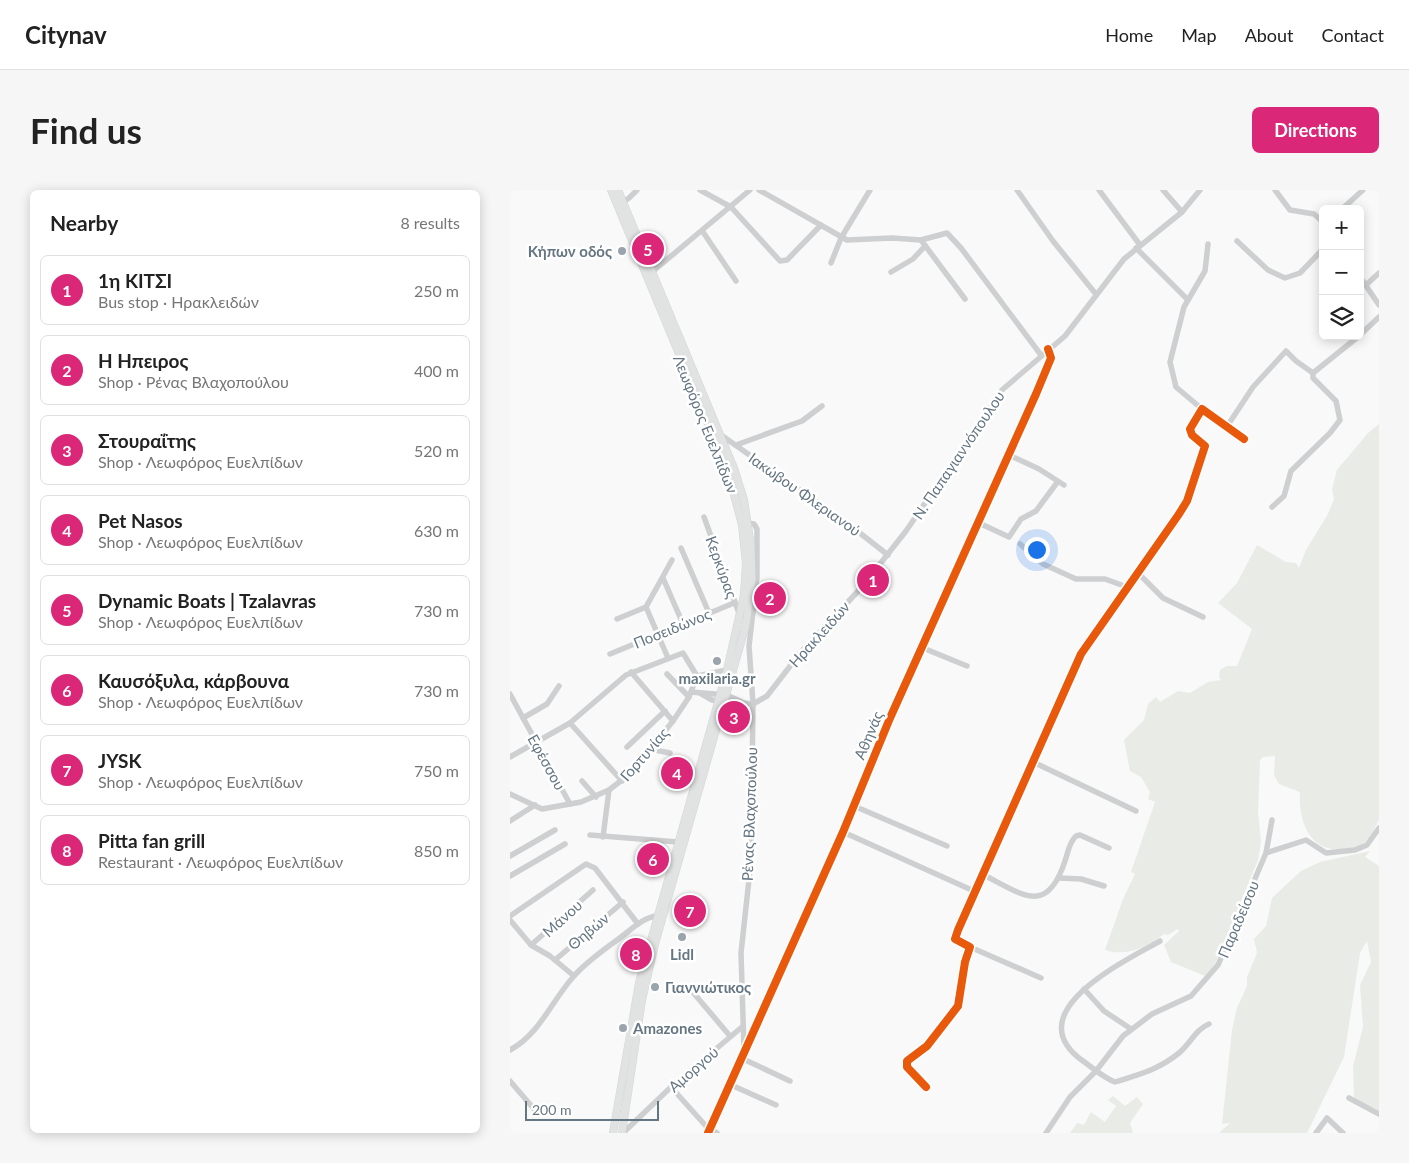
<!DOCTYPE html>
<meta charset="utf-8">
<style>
:root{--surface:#fff;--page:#f6f6f6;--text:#222;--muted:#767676;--line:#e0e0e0;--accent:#db2777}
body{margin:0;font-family:Lato,sans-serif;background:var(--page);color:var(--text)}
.controls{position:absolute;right:15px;top:15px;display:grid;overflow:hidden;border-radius:8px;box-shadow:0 2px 12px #0003}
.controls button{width:45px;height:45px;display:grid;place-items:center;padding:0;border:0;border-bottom:1px solid var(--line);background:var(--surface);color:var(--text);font:25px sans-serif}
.scale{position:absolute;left:15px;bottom:12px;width:134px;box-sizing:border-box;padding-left:5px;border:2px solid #657683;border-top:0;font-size:14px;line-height:18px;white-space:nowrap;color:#657683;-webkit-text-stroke:4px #fff;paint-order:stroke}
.you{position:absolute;left:526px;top:359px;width:18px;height:18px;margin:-12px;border:4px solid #fff;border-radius:50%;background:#1a73e8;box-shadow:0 0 0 8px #1a73e833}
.badge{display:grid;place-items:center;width:32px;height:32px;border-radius:50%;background:var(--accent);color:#fff;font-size:16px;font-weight:700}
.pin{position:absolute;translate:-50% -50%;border:2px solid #fff;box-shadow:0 1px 5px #0006}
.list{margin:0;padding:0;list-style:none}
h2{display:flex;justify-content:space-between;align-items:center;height:65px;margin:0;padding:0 20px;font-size:21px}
h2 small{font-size:16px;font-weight:400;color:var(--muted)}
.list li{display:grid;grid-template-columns:32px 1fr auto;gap:15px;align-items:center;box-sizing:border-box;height:70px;margin:0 10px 10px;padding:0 10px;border:1px solid var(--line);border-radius:8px}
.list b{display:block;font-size:19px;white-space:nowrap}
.list p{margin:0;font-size:16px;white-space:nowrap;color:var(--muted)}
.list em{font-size:16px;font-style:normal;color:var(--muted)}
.icon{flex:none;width:28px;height:28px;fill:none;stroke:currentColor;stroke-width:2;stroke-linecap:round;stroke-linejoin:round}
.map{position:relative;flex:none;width:869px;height:943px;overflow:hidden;border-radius:8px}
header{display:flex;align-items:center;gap:30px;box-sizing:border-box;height:70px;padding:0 25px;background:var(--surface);border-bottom:1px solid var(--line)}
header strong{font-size:24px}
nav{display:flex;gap:28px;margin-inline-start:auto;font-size:18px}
.intro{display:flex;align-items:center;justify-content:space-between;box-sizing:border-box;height:120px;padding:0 30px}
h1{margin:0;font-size:35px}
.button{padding:12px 22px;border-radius:8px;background:var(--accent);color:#fff;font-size:18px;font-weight:700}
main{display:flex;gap:30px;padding:0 30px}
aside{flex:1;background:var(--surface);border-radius:8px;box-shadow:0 2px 12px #0003}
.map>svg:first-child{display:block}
.green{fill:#e8ebe6}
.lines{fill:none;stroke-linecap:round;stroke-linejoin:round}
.major-casing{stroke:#d5d6d7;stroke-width:8}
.minor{stroke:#cecfd0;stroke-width:5.5}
.major{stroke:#e1e2e2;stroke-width:7}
.cycleway-casing{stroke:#fff;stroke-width:11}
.cycleway{stroke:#e8590c;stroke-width:8}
.poi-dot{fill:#99a4ac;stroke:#fff;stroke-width:2}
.labels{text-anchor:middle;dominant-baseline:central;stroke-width:5;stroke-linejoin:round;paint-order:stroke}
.poi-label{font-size:15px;font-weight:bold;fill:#657683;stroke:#fff}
.street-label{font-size:15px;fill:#657683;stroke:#fff}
</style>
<header>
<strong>Citynav</strong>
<nav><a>Home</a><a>Map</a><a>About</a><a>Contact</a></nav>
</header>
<div class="intro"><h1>Find us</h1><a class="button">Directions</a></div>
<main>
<aside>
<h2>Nearby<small>8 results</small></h2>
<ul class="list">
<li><span class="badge">1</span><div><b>1η ΚΙΤΣΙ</b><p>Bus stop · Ηρακλειδών</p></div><em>250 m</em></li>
<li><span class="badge">2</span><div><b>Η Ήπειρος</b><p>Shop · Ρένας Βλαχοπούλου</p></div><em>400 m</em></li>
<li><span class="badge">3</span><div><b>Στουραΐτης</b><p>Shop · Λεωφόρος Ευελπίδων</p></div><em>520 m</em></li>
<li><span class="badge">4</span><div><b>Pet Nasos</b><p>Shop · Λεωφόρος Ευελπίδων</p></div><em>630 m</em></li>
<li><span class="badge">5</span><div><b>Dynamic Boats | Tzalavras</b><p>Shop · Λεωφόρος Ευελπίδων</p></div><em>730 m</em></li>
<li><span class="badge">6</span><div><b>Καυσόξυλα, κάρβουνα</b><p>Shop · Λεωφόρος Ευελπίδων</p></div><em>730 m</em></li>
<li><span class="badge">7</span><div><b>JYSK</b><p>Shop · Λεωφόρος Ευελπίδων</p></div><em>750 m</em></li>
<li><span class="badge">8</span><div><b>Pitta fan grill</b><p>Restaurant · Λεωφόρος Ευελπίδων</p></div><em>850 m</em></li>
</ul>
</aside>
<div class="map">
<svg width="869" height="943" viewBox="0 0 869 943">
<rect width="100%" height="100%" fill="#f9f9f9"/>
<g class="green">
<path d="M 869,234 L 869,630 C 865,638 860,648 854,653 C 848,658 839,659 831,659 C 799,662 788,629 790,602 L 769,594 L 764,585 L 765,566 L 753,567 L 750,570 L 748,622 L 751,652 L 748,670 L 705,774 L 695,786 L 661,772 L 654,755 L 669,741 L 668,739 L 658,745 L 654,744 C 636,757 618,767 595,760 L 613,709 L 625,684 L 621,682 L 645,612 L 638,609 L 640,602 L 631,587 L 620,581 L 614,550 L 634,530 L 638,514 L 646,507 L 650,512 L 668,501 L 680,503 L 698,492 L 711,490 L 709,487 L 710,480 L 717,476 L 727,476 L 742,439 L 708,413 L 727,393 L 747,355 L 776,372 L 786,373 L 789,378 L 796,360 L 818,324 L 824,309 L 822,299 L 827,280 L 858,243 Z"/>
<polygon points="860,661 855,667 869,676 869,921 844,908 843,876 853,837 850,795 861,772 857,751 850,763 834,867 797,943 709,943 720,933 712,934 722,840 727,818 737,796 737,787 747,763 744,749 756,736 762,708 791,681 810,672"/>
<polygon points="603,906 615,916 627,907 633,914 620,933 623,943 560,943 567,933 574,935 581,922 595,932 606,916 598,910"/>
</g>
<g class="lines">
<defs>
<g id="major">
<polyline points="101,0 218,282 232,335 236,373 234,405 217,480 129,793 103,943"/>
<polyline points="108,0 224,278 234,310 241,356 242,389 236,435 145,754 132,810 112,943"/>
</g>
</defs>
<use href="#major" class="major-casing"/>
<g class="minor">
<polyline points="190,0 221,17 270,71 277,70 311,35"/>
<polyline points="249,0 337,50 382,48 411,50 437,43 451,58 531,165"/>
<polyline points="507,0 543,51 585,103"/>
<polyline points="589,0 630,55"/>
<polyline points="653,0 672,22"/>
<polyline points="765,0 780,20 804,24 813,32"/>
<polyline points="110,14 119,8 127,0"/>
<polyline points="832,19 853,0"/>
<polyline points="193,42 226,91"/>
<polyline points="411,50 455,109"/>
<polyline points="727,51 758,80 775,88 790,83 813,59"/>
<polyline points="626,58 677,109"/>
<polyline points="321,73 331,48 360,0"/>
<polyline points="142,82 240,0"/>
<polyline points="381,82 403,69 415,56"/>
<polyline points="850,87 869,115"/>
<polyline points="856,95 869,83"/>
<polyline points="850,145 869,127"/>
<polyline points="692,219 666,197 660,172 674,117 695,81 698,54"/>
<polyline points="716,238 743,197 776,161 786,171 803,183"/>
<polyline points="211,245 337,333 378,365"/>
<polyline points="226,255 292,231 312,216"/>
<polyline points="499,265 529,279 554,295"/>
<polyline points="762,317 774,306 781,281 820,243 830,230 826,211 803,188 803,183 849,146"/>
<polyline points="194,327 230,426"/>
<polyline points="469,333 499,347 511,329 526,321 546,294"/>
<polyline points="510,354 533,374 566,389 595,389 617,397"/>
<polyline points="171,358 199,423"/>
<polyline points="628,383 653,408 693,427"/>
<polyline points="153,388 173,434"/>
<polyline points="107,429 136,417"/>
<polyline points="413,458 457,476"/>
<polyline points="100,464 224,413"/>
<polyline points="158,468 136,417 162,370"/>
<polyline points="121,482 163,531"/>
<polyline points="157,484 179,507"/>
<polyline points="181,502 217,505 234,513"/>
<polyline points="190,503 202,510 243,514 257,506 291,462 351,398 396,341 492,200 555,146 614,69 672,22 690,0"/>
<polyline points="0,504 60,614"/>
<polyline points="13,528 37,514 49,496"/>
<polyline points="60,533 112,591"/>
<polyline points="117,557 155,521"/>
<polyline points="140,559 160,563"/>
<polyline points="0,567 60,533 116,485 173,463 187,486"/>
<polyline points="523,572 626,621"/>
<polyline points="72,591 86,607"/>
<polyline points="0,604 32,619 71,612 99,600 121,583 163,531 179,507 187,486 217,480"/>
<polyline points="344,616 437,656"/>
<polyline points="0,631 25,615"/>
<polyline points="333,642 466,702"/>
<polyline points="80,645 168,652"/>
<polyline points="93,647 99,600"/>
<polyline points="756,663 762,630"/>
<polyline points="0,666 45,640"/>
<path d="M 474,685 C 513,705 537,726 555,671 C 558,663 559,652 566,646 L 570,645 L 599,658"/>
<polyline points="0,686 55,654"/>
<polyline points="549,688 571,689 594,696"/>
<polyline points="0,726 76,674 85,678 128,734"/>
<polyline points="0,730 21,755 40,766 64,786"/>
<path d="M 650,751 C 613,772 506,823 573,871 C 583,878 594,888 605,892 C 630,884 648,880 669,863 C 680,854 686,839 699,834"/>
<polyline points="21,755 83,700"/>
<polyline points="460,757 531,788"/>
<polyline points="45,770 113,712"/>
<polyline points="574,799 594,821 621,839"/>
<polyline points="181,800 220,846"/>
<path d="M 0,860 C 30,844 42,810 64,786 C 79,769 97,758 115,744 C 124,737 135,727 147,726"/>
<polyline points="234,860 231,763 241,671 243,514 239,456 247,387 247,339 244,334 238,333"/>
<polyline points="231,868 280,891"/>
<polyline points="0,891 24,919"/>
<polyline points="219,894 266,915"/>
<polyline points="161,897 195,935 207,943"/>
<polyline points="416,897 397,877 397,871 417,856 448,816 455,772 460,757 445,749 448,740 571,464 669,324 677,311 695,256 682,245 680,239 692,219 734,249"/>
<polyline points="839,908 869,924"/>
<polyline points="113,943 161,897 232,837"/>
<polyline points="198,943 333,642 380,528 526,204 541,168 538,159"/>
<polyline points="536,943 560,907 586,881 613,846 642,824 681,806 708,775 756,663 796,650 816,663 845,660 857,655 869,638"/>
<polyline points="806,943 817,928 833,943"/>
</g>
<use href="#major" class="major"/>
<defs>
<g id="cycleway">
<polyline points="416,897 397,877 397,871 417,856 448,816 455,772 460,757 445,749 448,740 571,464 669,324 677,311 695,256 682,245 680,239 692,219 734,249"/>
<polyline points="198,943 333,642 380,528 526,204 541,168 538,159"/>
</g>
</defs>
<use href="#cycleway" class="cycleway-casing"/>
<use href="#cycleway" class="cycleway"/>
</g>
<g class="poi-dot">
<circle cx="112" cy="61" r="5"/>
<circle cx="207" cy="471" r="5"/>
<circle cx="172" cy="747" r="5"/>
<circle cx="145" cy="797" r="5"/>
<circle cx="113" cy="838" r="5"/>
</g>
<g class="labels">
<g class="poi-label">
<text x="102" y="61" text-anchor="end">Κήπων οδός</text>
<text x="207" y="488">maxilaria.gr</text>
<text x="172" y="764">Lidl</text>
<text x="155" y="797" text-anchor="start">Γιαννιώτικος</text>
<text x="123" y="838" text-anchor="start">Amazones</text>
</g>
<g class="street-label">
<text transform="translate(196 234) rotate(68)">Λεωφόρος Ευελπίδων</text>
<text transform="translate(448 265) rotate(-56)">Ν. Παπαγιαννόπουλου</text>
<text transform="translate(295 304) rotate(35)">Ιακώβου Φλεριανού</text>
<text transform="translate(212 377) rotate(70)">Κερκύρας</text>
<text transform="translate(162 438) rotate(-22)">Ποσειδώνος</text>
<text transform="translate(309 444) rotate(-48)">Ηρακλειδών</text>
<text transform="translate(358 545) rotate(-67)">Αθηνάς</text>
<text transform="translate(134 564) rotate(-49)">Γορτυνίας</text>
<text transform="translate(37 572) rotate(61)">Εφέσσου</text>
<text transform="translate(239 624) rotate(-88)">Ρένας Βλαχοπούλου</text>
<text transform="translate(52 728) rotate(-42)">Μάνου</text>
<text transform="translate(728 729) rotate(-67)">Παραδείσου</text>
<text transform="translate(78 741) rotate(-40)">Θηβών</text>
<text transform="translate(183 879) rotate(-41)">Αμοργού</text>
</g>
</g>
</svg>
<div class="controls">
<button>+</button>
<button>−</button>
<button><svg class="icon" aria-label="layers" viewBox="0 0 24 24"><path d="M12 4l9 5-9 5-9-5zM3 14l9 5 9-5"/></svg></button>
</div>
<div class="scale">200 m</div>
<div class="you"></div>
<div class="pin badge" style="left:363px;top:390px">1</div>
<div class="pin badge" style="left:260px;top:408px">2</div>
<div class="pin badge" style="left:224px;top:527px">3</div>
<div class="pin badge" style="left:167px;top:583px">4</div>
<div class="pin badge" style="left:138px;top:59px">5</div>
<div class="pin badge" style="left:143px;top:669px">6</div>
<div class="pin badge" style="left:180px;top:721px">7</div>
<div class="pin badge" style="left:126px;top:764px">8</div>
</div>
</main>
